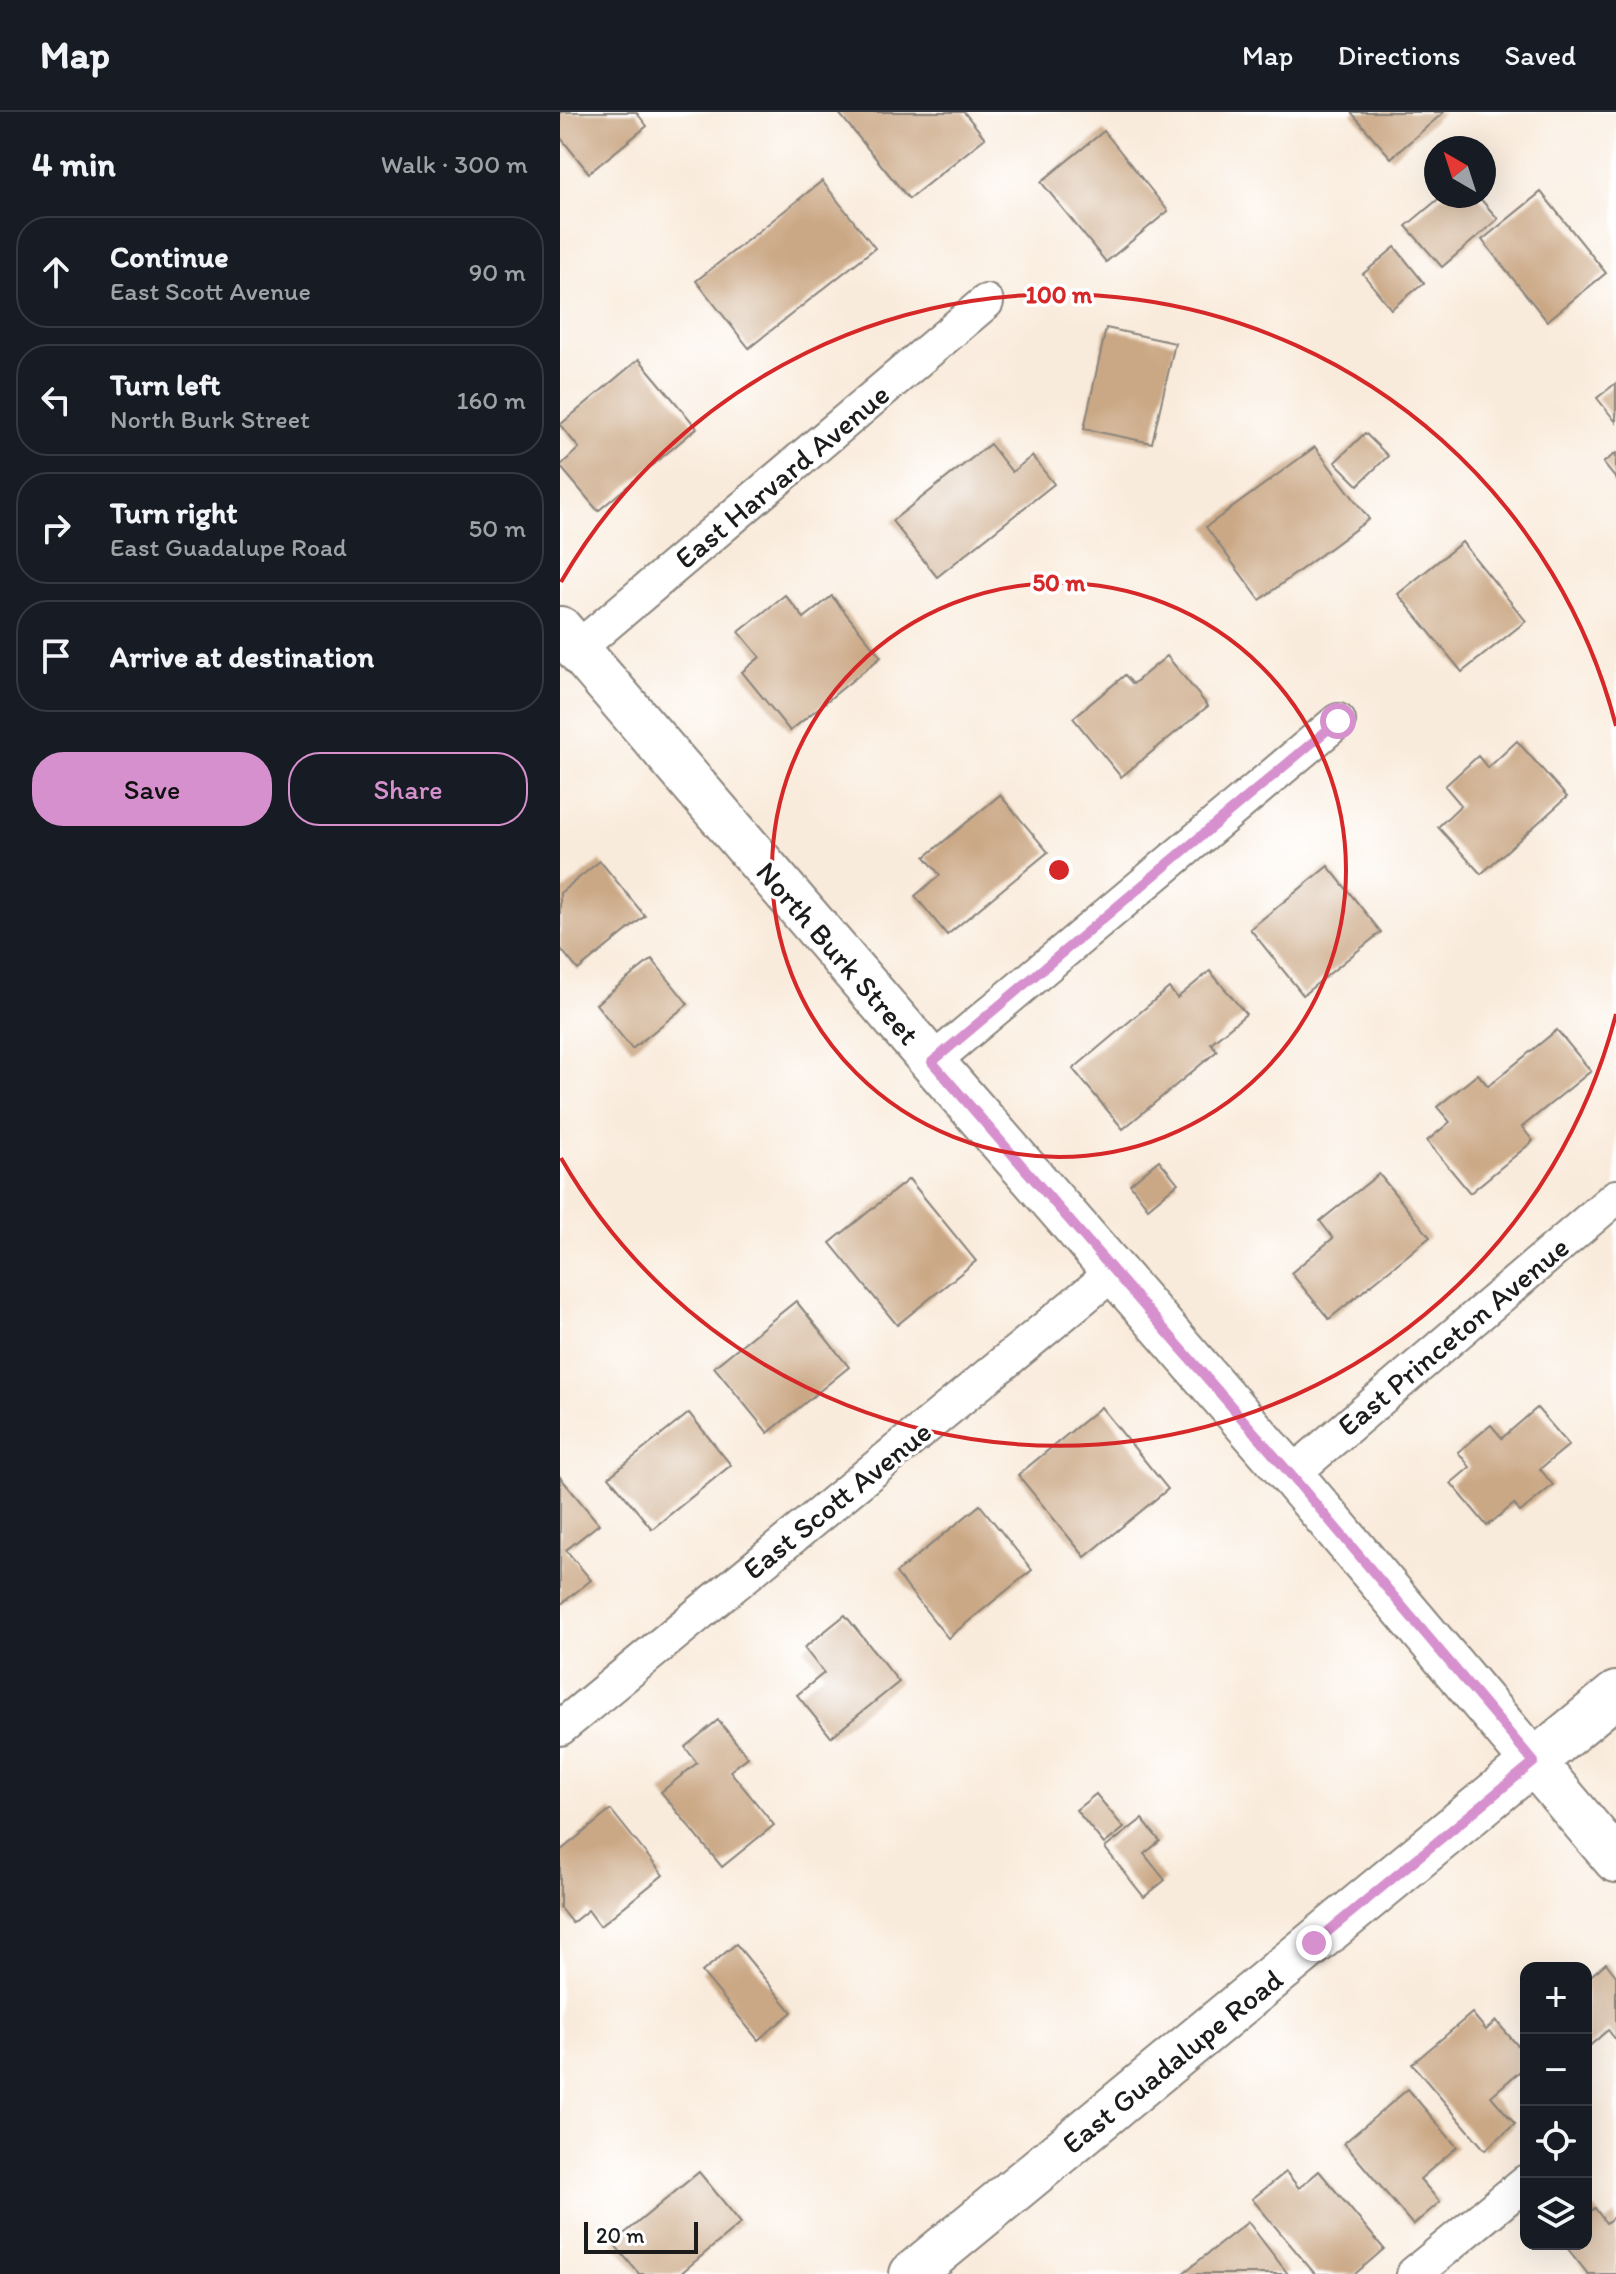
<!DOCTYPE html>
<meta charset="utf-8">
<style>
:root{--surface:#171b24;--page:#242831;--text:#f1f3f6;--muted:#9ea1a6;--line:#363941;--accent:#d690ce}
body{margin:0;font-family:Itim,sans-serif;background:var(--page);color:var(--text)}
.controls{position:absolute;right:24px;bottom:24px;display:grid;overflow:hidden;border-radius:16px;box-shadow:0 8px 32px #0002}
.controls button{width:72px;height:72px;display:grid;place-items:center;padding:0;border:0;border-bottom:2px solid var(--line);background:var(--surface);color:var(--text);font:40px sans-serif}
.compass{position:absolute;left:864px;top:24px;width:72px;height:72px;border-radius:50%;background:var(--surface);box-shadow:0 8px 32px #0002;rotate:321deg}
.scale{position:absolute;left:24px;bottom:20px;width:114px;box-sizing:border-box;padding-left:8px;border:4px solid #1c1c1c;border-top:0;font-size:22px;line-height:28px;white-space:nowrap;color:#1c1c1c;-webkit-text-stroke:6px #fff;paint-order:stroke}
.stop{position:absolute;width:24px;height:24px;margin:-18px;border:6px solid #d690ce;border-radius:50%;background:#fff}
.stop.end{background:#d690ce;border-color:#fff;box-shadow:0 2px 8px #0008}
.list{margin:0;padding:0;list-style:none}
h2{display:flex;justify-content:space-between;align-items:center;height:104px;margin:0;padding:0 32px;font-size:34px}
h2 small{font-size:26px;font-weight:400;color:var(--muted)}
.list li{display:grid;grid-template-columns:52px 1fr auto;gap:24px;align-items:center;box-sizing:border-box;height:112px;margin:0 16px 16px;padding:0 16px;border:2px solid var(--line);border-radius:32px}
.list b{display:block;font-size:30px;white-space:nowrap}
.list p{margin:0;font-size:26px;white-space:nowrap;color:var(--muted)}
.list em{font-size:26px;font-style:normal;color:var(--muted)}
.actions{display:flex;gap:16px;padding:24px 32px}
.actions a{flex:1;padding:18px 0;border:2px solid var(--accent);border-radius:32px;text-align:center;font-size:28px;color:var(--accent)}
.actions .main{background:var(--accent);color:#111}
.icon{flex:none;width:44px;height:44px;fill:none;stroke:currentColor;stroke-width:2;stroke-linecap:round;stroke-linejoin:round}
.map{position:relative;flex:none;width:1056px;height:2162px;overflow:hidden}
header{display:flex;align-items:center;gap:48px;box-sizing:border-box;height:112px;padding:0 40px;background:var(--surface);border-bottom:2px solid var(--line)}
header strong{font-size:38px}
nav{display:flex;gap:44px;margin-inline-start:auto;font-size:28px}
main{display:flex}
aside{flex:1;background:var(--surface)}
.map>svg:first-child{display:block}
.building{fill:#cba885}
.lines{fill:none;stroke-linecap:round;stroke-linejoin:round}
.minor-casing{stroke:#8a847c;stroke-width:38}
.tertiary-casing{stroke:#8a847c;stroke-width:48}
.secondary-casing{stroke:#8a847c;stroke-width:48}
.minor{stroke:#fff;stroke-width:34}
.tertiary{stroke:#fff;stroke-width:44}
.secondary{stroke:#fff;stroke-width:44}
.route{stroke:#d690ce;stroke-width:10}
.ring{fill:none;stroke:#d62828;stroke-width:4}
.labels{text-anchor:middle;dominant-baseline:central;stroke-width:7;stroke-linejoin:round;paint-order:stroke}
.street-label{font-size:30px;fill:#1c1c1c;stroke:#fff}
.centre{fill:#d62828;stroke:#fff;stroke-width:4}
.ring-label{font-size:24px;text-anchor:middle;font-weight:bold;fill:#d62828;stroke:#fff;stroke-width:7;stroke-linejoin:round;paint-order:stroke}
</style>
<header>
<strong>Map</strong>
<nav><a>Map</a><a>Directions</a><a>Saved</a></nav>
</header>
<main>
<aside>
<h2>4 min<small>Walk · 300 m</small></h2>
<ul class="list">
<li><svg class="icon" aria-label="ahead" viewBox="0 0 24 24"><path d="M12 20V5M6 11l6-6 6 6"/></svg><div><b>Continue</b><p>East Scott Avenue</p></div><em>90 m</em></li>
<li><svg class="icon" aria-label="left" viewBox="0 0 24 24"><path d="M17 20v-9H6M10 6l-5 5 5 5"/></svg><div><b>Turn left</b><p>North Burk Street</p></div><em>160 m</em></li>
<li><svg class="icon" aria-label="right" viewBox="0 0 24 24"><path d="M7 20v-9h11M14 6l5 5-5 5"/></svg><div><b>Turn right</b><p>East Guadalupe Road</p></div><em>50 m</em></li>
<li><svg class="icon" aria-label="arrive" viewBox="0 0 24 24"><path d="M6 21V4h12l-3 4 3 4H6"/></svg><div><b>Arrive at destination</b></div></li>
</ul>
<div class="actions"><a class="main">Save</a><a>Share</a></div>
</aside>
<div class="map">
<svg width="1056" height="2162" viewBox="0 0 1056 2162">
<rect width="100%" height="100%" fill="#fff"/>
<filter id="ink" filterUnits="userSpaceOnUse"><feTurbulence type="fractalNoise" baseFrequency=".0125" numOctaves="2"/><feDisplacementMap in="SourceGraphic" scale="16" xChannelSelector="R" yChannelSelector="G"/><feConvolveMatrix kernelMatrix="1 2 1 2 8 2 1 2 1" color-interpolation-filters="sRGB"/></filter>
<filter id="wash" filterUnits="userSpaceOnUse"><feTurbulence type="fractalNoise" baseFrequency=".006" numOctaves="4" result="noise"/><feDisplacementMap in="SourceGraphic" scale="32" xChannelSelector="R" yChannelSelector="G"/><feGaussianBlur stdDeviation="1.8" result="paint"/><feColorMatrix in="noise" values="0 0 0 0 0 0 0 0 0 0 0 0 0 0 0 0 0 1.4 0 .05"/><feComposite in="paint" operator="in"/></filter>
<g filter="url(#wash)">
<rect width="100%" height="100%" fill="#f9ebdb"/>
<g id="blocks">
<g class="building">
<polygon points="0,0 76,0 87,14 29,61 0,25"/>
<polygon points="278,0 404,0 425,26 349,87"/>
<polygon points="791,0 884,0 831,46"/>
<polygon points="544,19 608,99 546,150 481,70"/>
<polygon points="262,69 315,136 189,236 136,169"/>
<polygon points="981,80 1046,161 987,209 922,128"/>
<polygon points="882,84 918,84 938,107 882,155 846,114"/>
<polygon points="835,135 864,171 831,197 803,162"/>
<polygon points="546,216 615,231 592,331 524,317"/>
<polygon points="79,247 137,316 38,399 0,354 19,336 0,313"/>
<polygon points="1056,271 1056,310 1037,286"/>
<polygon points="805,321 828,344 798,373 775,350"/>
<polygon points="430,332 452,360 472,344 494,372 377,465 332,409"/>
<polygon points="755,335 809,407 700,488 646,415"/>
<polygon points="1056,341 1056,367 1043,351"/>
<polygon points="902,430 966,509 902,560 838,482"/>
<polygon points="225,483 244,506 272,484 321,545 230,619 182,560 200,545 179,520"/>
<polygon points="607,544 648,594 561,665 513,606 565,563 573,572"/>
<polygon points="957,629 1007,685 921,762 878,715 901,693 885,674 918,644 928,656"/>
<polygon points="440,683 488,740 387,823 355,784 380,763 365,745"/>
<polygon points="40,749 85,804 18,858 0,836 0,781"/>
<polygon points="768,754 821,820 743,883 690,817"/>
<polygon points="92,847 128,892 72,937 36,892"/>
<polygon points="650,859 686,902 651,931 657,939 563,1017 513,957 609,876 617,886"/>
<polygon points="997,918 1031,959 962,1015 973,1029 910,1081 867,1029 890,1010 877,995 918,962 928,974"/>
<polygon points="599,1048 618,1071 588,1096 570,1072"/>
<polygon points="819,1062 870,1125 769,1207 731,1161 773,1126 760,1109"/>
<polygon points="349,1067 416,1149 337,1213 270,1131"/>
<polygon points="236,1189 289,1255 208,1321 154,1255"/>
<polygon points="541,1295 608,1377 525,1445 458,1363"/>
<polygon points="977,1296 1009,1333 980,1357 993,1373 960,1400 954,1392 927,1414 891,1371 910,1355 898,1340 931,1313 942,1326"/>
<polygon points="129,1301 171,1353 92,1417 49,1365"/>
<polygon points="0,1365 39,1412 6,1438 31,1468 0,1493"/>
<polygon points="420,1393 472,1458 388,1526 336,1461"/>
<polygon points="285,1503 339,1570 271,1625 237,1583 264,1561 244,1536"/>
<polygon points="158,1608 188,1645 170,1659 214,1713 162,1755 101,1680 137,1651 125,1635"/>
<polygon points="536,1682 564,1716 544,1732 516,1698"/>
<polygon points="51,1698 103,1763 40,1814 28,1798 12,1811 0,1796 0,1739"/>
<polygon points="582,1707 600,1729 584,1742 605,1768 584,1785 545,1736"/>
<polygon points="176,1832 232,1900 198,1928 142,1860"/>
<polygon points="1046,1851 1056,1864 1056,1928 1048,1918 1026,1937 1026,1868"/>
<polygon points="912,1901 926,1918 936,1909 966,1943 966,1954 931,1984 955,2012 925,2038 852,1952"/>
<polygon points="848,1977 897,2035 860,2067 880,2090 853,2113 784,2031"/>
<polygon points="759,2059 824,2137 795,2162 755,2162 692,2087 726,2060 739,2076"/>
<polygon points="139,2060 181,2111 120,2162 79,2162 53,2131"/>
<polygon points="1035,2096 1046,2111 1056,2103 1056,2162 1028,2162 1004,2132 1026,2132 1026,2103"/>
<polygon points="688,2110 728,2162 622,2162"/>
</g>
</g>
</g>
<g filter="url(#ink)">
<use href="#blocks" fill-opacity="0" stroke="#8a847c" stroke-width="2"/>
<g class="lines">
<defs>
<g id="minor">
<polyline points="17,537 426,190"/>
<polyline points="372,950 778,609"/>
<polyline points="731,1363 1056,1085"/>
<polyline points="0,1616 554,1160"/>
<polyline points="854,2162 966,2070"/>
</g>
<polyline id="tertiary" points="0,517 372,950 731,1363 1056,1748"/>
<polyline id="secondary" points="352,2162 1056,1582"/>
</defs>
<use href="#minor" class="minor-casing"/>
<use href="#tertiary" class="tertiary-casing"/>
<use href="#secondary" class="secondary-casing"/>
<use href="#minor" class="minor"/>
<use href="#tertiary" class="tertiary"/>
<use href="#secondary" class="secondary"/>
</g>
</g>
<g class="lines" filter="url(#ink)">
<polyline class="route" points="754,1831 974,1650 731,1363 372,950 778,609"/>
</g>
<g class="ring">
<circle cx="499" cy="758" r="287"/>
<path d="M1056 902A575 575 0 0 1 1 1046M1 470A575 575 0 0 1 1056 614"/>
</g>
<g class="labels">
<g class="street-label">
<text transform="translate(222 364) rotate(-40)">East Harvard Avenue</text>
<text transform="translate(278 841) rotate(49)">North Burk Street</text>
<text transform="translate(893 1224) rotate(-40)">East Princeton Avenue</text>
<text transform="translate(277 1388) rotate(-39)">East Scott Avenue</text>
<text transform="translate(612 1949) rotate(-39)">East Guadalupe Road</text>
</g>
</g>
<circle cx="499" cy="758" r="12" class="centre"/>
<g class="ring-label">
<text x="499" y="191">100 m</text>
<text x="499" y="479">50 m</text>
</g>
</svg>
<div class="controls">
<button>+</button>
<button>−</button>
<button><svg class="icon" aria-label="locate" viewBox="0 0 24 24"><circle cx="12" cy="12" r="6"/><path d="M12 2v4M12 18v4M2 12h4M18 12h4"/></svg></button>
<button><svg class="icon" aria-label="layers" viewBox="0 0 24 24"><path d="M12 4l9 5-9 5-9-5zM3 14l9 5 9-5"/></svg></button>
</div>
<svg class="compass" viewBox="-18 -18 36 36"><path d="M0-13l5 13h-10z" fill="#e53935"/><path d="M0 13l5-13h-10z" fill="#9ea1a6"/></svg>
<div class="scale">20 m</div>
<div class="stop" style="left:778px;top:609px"></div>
<div class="stop end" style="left:754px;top:1831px"></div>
</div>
</main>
